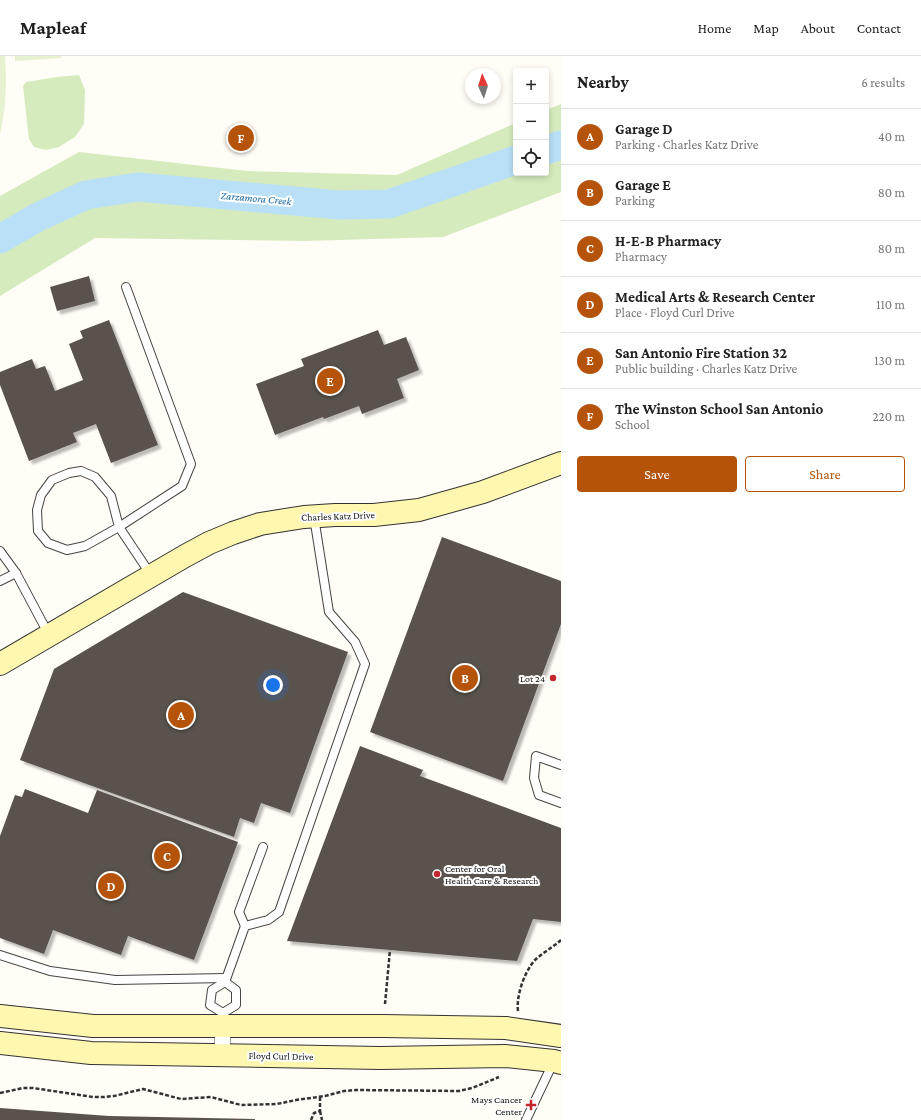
<!DOCTYPE html>
<meta charset="utf-8">
<style>
:root{--surface:#fff;--page:#f2f2f2;--text:#222;--muted:#767676;--line:#e0e0e0;--accent:#b45309}
body{margin:0;font-family:"Crimson Pro",serif;background:var(--page);color:var(--text)}
.controls{position:absolute;right:12px;top:12px;display:grid;overflow:hidden;border-radius:4px;box-shadow:0 2px 6px #0003}
.controls button{width:36px;height:36px;display:grid;place-items:center;padding:0;border:0;border-bottom:1px solid var(--line);background:var(--surface);color:var(--text);font:20px sans-serif}
.compass{position:absolute;left:465px;top:12px;width:36px;height:36px;border-radius:50%;background:var(--surface);box-shadow:0 2px 6px #0003;rotate:356deg}
.you{position:absolute;left:273px;top:629px;width:14px;height:14px;margin:-10px;border:3px solid #fff;border-radius:50%;background:#1a73e8;box-shadow:0 0 0 6px #1a73e833}
.badge{display:grid;place-items:center;width:26px;height:26px;border-radius:50%;background:var(--accent);color:#fff;font-size:13px;font-weight:700}
.pin{position:absolute;translate:-50% -50%;border:2px solid #fff;box-shadow:0 1px 4px #0006}
.list{margin:0;padding:0;list-style:none}
h2{display:flex;justify-content:space-between;align-items:center;height:52px;margin:0;padding:0 16px;font-size:17px}
h2 small{font-size:13px;font-weight:400;color:var(--muted)}
.list li{display:grid;grid-template-columns:26px 1fr auto;gap:12px;align-items:center;box-sizing:border-box;height:56px;padding:0 16px;border-top:1px solid var(--line)}
.list b{display:block;font-size:15px;white-space:nowrap}
.list p{margin:0;font-size:13px;white-space:nowrap;color:var(--muted)}
.list em{font-size:13px;font-style:normal;color:var(--muted)}
.actions{display:flex;gap:8px;padding:12px 16px}
.actions a{flex:1;padding:9px 0;border:1px solid var(--accent);border-radius:4px;text-align:center;font-size:14px;color:var(--accent)}
.actions .main{background:var(--accent);color:#fff}
.icon{flex:none;width:22px;height:22px;fill:none;stroke:currentColor;stroke-width:2;stroke-linecap:round;stroke-linejoin:round}
.map{position:relative;flex:none;width:561px;height:1064px;overflow:hidden}
header{display:flex;align-items:center;gap:24px;box-sizing:border-box;height:56px;padding:0 20px;background:var(--surface);border-bottom:1px solid var(--line)}
header strong{font-size:19px}
nav{display:flex;gap:22px;margin-inline-start:auto;font-size:14px}
main{display:flex}
aside{flex:1;background:var(--surface)}
.map>svg:first-child{display:block}
.green{fill:#d5ebbd}
.pitch{fill:#e6f2cf}
.lines{fill:none;stroke-linecap:round;stroke-linejoin:round}
.river{stroke:#b9e0f7;stroke-width:29}
.building{fill:#5a524d;filter:url(#shadow)}
.lane-casing{stroke:#444;stroke-width:10}
.street-casing{stroke:#444;stroke-width:16}
.secondary-casing{stroke:#333;stroke-width:24}
.path{stroke:#333;stroke-width:2.5;stroke-dasharray:4 2;stroke-linecap:butt}
.lane{stroke:#fff;stroke-width:8}
.street{stroke:#fff;stroke-width:15}
.secondary{stroke:#fff6b0;stroke-width:22}
.poi-dot{fill:#c4262e;stroke:#fff;stroke-width:1.5}
.labels{text-anchor:middle;dominant-baseline:central;stroke-width:4;stroke-linejoin:round;paint-order:stroke}
.street-label{font-size:10px;fill:#111;stroke:#fff}
.poi-label{font-size:10px;fill:#111;stroke:#fff;text-anchor:end}
.water-label{font-size:11px;font-style:italic;fill:#1768a6;stroke:#fff}
</style>
<header>
<strong>Mapleaf</strong>
<nav><a>Home</a><a>Map</a><a>About</a><a>Contact</a></nav>
</header>
<main>
<div class="map">
<svg width="561" height="1064" viewBox="0 0 561 1064">
<defs>
<filter id="shadow"><feDropShadow dx="3.5" dy="3.5" stdDeviation="1" flood-color="#0004"/></filter>
</defs>
<rect width="100%" height="100%" fill="#fffdf5"/>
<g class="green">
<polygon points="79,19 85,34 84,68 75,81 59,91 46,94 34,91 29,83 23,30 26,26 57,21"/>
<polygon points="561,48 561,136 443,181 305,185 95,182 0,240 0,140 79,96 247,115 397,119 516,67 516,117 546,117 546,54"/>
</g>
<g class="pitch">
<path d="M 0,0 L 5,0 C 7,26 6,52 0,78 Z"/>
<polygon points="15,0 61,0 61,2 15,5"/>
</g>
<g class="lines">
<g class="river">
<polyline points="546,94 561,89"/>
<polyline points="0,183 38,161 86,139 138,131 339,149 389,148 516,104"/>
</g>
</g>
<g class="building">
<polygon points="89,220 95,245 57,255 50,231"/>
<polygon points="109,264 158,389 111,407 96,368 73,377 77,386 29,405 0,329 0,316 32,303 36,313 45,310 55,335 83,324 69,288 83,282 80,275"/>
<polygon points="378,274 384,289 406,281 419,314 397,323 404,342 362,358 359,350 324,363 323,361 275,379 256,328 304,310 301,303"/>
<polygon points="442,481 561,525 561,568 503,725 370,676"/>
<polygon points="183,536 348,596 290,757 261,747 254,767 240,762 234,781 20,704 54,613"/>
<polygon points="360,690 423,714 420,720 561,772 561,866 533,863 517,905 287,885"/>
<polygon points="25,733 88,757 97,734 238,786 194,904 128,880 121,899 53,874 44,898 0,882 0,780 15,739 22,741"/>
<polygon points="0,1052 109,1060 255,1063 255,1064 0,1064"/>
</g>
<g class="lines">
<defs>
<g id="lane">
<polyline points="126,231 191,408 182,430 119,471 85,490 67,494 48,487 38,475 37,454 41,439 52,424 69,417 81,415 95,421 111,440 119,471 151,519"/>
<polyline points="0,495 16,517 49,579"/>
<polyline points="0,525 16,517"/>
<polyline points="561,709 536,700 534,722 539,739 561,747"/>
<polyline points="245,870 239,856 263,791"/>
<polyline points="0,899 50,915 115,924 226,922"/>
<polyline points="223,957 210,949 212,934 225,926 245,870 268,864 279,856 365,608 355,586 329,556 314,461"/>
<polyline points="223,957 236,949 236,934 225,926"/>
<polyline points="526,1064 553,1007"/>
</g>
<polyline id="street" points="222,999 223,970"/>
<g id="secondary">
<polyline points="0,608 185,500 209,487 233,477 260,468 304,461 335,459 374,459 419,454 483,436 561,407"/>
<polyline points="0,960 93,970 383,970 506,972 561,980"/>
<polyline points="0,987 91,997 380,1002 505,1000 554,1005 561,1007"/>
</g>
</defs>
<use href="#lane" class="lane-casing"/>
<use href="#street" class="street-casing"/>
<use href="#secondary" class="secondary-casing"/>
<g class="path">
<polyline points="385,948 390,894"/>
<path d="M 518,955 C 516,939 525,914 536,903 C 544,896 553,891 561,884"/>
<polyline points="0,1037 23,1032 33,1032 93,1041 104,1041 114,1040 143,1033 181,1043 211,1041 241,1049 277,1048 296,1044 325,1040 344,1035 356,1034 459,1035 472,1032 499,1021"/>
<polyline points="320,1055 322,1064"/>
<polyline points="311,1064 314,1057 320,1055 320,1041"/>
</g>
<use href="#lane" class="lane"/>
<use href="#street" class="street"/>
<use href="#secondary" class="secondary"/>
</g>
<g class="poi-dot">
<circle cx="553" cy="622" r="4"/>
<circle cx="437" cy="818" r="4"/>
<path d="M529 1043h4v4h4v4h-4v4h-4v-4h-4v-4h4z"/>
</g>
<g class="labels">
<g class="street-label">
<text transform="translate(338 460) rotate(-2)">Charles Katz Drive</text>
<text transform="translate(281 1000) rotate(1)">Floyd Curl Drive</text>
</g>
<g class="poi-label">
<text x="545" y="622">Lot 24</text>
<text x="445" y="812" text-anchor="start">Center for Oral<tspan x="445" dy="12">Health Care &amp; Research</tspan></text>
<text x="522" y="1043">Mays Cancer<tspan x="522" dy="12">Center</tspan></text>
</g>
<g class="water-label">
<text transform="translate(256 142) rotate(5)">Zarzamora Creek</text>
</g>
</g>
</svg>
<div class="controls">
<button>+</button>
<button>−</button>
<button><svg class="icon" aria-label="locate" viewBox="0 0 24 24"><circle cx="12" cy="12" r="6"/><path d="M12 2v4M12 18v4M2 12h4M18 12h4"/></svg></button>
</div>
<svg class="compass" viewBox="-18 -18 36 36"><path d="M0-13l5 13h-10z" fill="#e53935"/><path d="M0 13l5-13h-10z" fill="#767676"/></svg>
<div class="you"></div>
<div class="pin badge" style="left:181px;top:659px">A</div>
<div class="pin badge" style="left:465px;top:622px">B</div>
<div class="pin badge" style="left:167px;top:800px">C</div>
<div class="pin badge" style="left:111px;top:830px">D</div>
<div class="pin badge" style="left:330px;top:325px">E</div>
<div class="pin badge" style="left:241px;top:82px">F</div>
</div>
<aside>
<h2>Nearby<small>6 results</small></h2>
<ul class="list">
<li><span class="badge">A</span><div><b>Garage D</b><p>Parking · Charles Katz Drive</p></div><em>40 m</em></li>
<li><span class="badge">B</span><div><b>Garage E</b><p>Parking</p></div><em>80 m</em></li>
<li><span class="badge">C</span><div><b>H-E-B Pharmacy</b><p>Pharmacy</p></div><em>80 m</em></li>
<li><span class="badge">D</span><div><b>Medical Arts &amp; Research Center</b><p>Place · Floyd Curl Drive</p></div><em>110 m</em></li>
<li><span class="badge">E</span><div><b>San Antonio Fire Station 32</b><p>Public building · Charles Katz Drive</p></div><em>130 m</em></li>
<li><span class="badge">F</span><div><b>The Winston School San Antonio</b><p>School</p></div><em>220 m</em></li>
</ul>
<div class="actions"><a class="main">Save</a><a>Share</a></div>
</aside>
</main>
